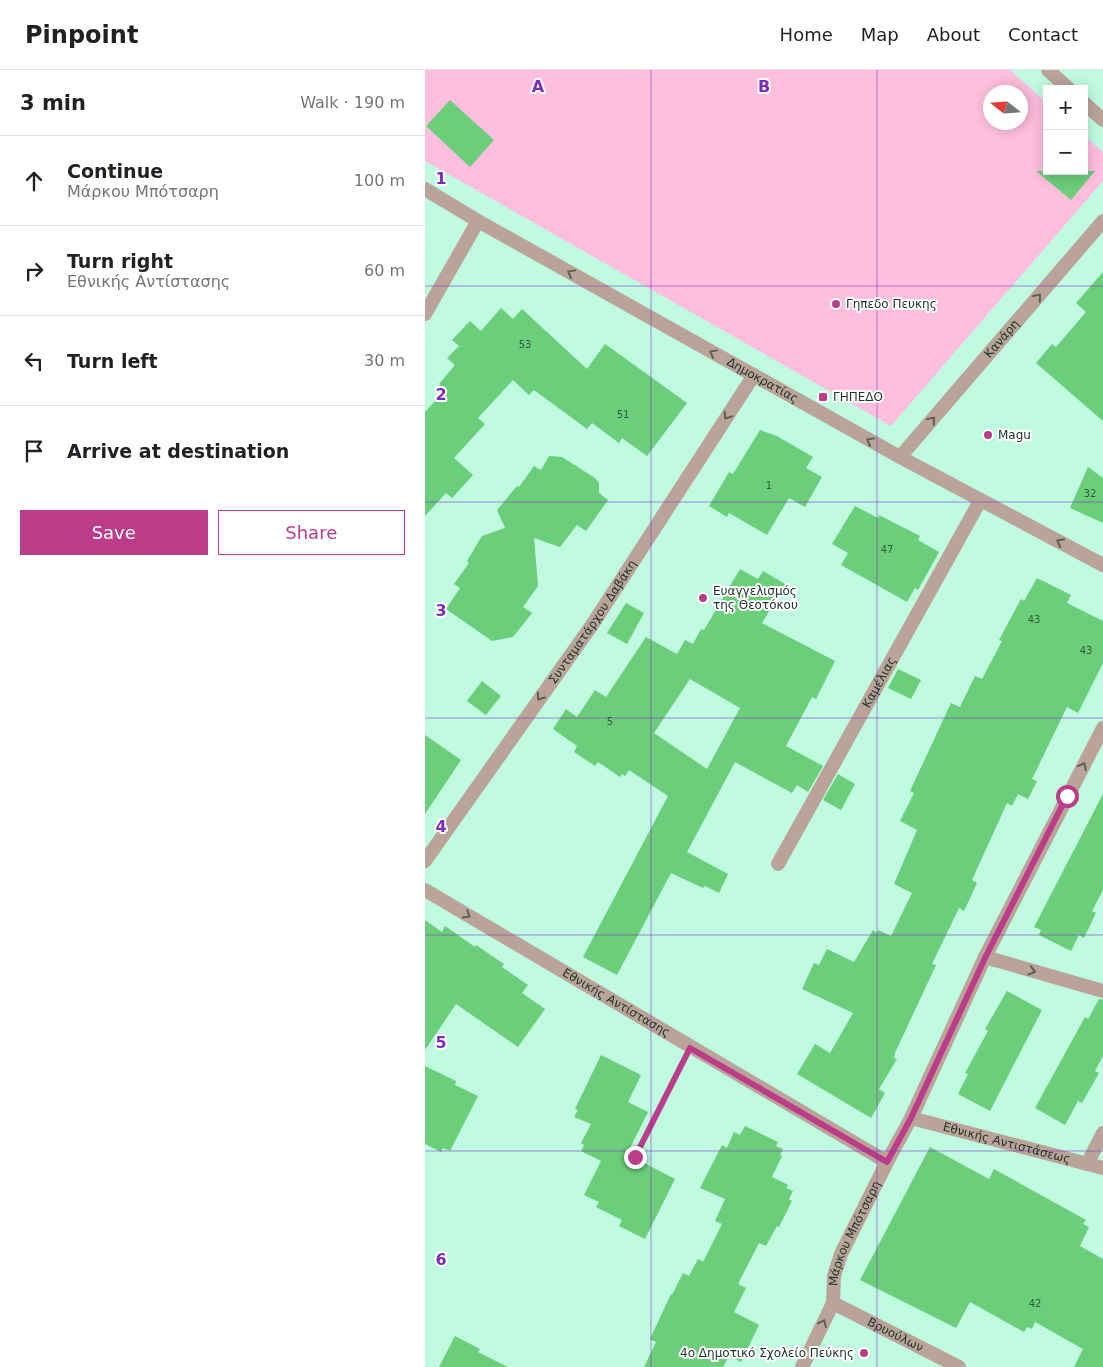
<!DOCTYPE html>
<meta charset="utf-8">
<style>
:root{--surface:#fff;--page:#f6f6f6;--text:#202124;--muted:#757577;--line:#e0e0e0;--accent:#bb3c89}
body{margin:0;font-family:"DejaVu Sans",sans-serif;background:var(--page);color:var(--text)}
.controls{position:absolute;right:15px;top:15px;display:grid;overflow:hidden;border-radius:0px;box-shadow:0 2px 12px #0003}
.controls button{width:45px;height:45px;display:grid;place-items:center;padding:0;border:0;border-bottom:1px solid var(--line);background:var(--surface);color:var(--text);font:25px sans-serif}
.compass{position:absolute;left:558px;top:15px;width:45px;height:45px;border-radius:50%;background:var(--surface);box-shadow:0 2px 12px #0003;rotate:287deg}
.stop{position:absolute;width:15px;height:15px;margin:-11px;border:4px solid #bb3c89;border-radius:50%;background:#fff}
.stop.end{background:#bb3c89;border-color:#fff;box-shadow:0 1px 5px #0008}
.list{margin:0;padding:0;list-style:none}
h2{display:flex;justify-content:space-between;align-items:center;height:65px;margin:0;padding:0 20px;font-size:21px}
h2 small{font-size:16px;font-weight:400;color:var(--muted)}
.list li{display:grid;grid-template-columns:32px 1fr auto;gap:15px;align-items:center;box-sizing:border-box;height:90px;padding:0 20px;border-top:1px solid var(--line)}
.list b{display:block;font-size:19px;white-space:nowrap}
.list p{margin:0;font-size:16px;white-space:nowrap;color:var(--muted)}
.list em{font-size:16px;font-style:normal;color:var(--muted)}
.actions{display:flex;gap:10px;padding:15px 20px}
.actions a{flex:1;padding:11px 0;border:1px solid var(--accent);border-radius:0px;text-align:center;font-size:18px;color:var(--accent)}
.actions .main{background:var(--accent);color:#fff}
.icon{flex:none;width:28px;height:28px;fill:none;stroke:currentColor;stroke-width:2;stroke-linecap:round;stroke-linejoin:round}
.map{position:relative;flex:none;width:678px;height:1297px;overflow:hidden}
header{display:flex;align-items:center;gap:30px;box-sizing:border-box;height:70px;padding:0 25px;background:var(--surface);border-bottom:1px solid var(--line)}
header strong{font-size:24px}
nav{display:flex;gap:28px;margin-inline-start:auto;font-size:18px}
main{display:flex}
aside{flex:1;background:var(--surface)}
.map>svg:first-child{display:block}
.green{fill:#febede;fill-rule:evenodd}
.building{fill:#6ace7a;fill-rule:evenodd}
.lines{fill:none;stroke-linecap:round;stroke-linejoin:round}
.path{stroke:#739d8c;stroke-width:3;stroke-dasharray:2.5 2.5;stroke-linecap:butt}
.minor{stroke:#baa499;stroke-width:14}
.tertiary{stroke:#baa499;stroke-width:14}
.oneway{stroke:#5b6056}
.route{stroke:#bb3c89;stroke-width:6}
.grid{fill:none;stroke:#7b2cbf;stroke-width:1;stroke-opacity:0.55}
.poi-dot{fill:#bb3c89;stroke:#fff;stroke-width:2}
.labels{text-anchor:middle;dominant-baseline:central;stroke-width:4;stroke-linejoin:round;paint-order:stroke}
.number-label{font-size:10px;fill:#305a3e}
.poi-label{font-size:12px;fill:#1c332a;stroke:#fff;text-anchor:start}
.street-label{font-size:12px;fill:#1c332a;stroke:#fff}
.grid-label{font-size:16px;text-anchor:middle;font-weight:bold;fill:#7b2cbf;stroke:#fff;stroke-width:4;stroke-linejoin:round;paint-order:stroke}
</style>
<header>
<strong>Pinpoint</strong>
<nav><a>Home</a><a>Map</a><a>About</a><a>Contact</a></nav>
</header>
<main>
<aside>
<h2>3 min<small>Walk · 190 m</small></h2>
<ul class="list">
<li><svg class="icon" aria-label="ahead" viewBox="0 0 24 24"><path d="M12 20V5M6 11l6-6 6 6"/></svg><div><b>Continue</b><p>Μάρκου Μπότσαρη</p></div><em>100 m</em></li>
<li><svg class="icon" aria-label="right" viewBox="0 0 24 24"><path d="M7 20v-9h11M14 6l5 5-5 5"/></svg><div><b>Turn right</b><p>Εθνικής Αντίστασης</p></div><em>60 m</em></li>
<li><svg class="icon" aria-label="left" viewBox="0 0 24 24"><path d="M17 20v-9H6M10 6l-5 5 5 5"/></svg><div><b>Turn left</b></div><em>30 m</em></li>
<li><svg class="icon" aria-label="arrive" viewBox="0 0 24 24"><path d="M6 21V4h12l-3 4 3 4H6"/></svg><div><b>Arrive at destination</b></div></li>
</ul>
<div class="actions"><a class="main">Save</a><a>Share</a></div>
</aside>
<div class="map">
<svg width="678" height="1297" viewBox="0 0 678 1297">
<rect width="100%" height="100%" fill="#bffae1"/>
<path class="green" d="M 0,0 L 585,0 L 622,33 L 622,101 L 659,101 L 659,66 L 678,82 L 678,111 L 466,356 L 0,91 ZM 566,22 L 596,22 L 596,52 L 566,52 Z"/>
<g class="building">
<polygon points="25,30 69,70 45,97 1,56"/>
<polygon points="611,101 670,101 646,130"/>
<polygon points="678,202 678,351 611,293 627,274 631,277 661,242 651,233"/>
<polygon points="76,238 88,249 97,239 162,299 180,274 262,333 222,386 197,368 194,373 167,353 162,359 109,320 104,325 88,310 53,348 60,354 29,388 48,405 27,428 21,423 0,446 0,342 20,320 14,314 30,295 22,288 34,276 27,270 45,251 56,261"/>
<polygon points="335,360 352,366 388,387 381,398 397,407 380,437 364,428 342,465 304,443 302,447 284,436 304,402 308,404"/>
<polygon points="124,386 137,387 170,408 174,413 174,423 183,430 161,461 152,455 135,477 109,468 113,516 98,537 107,543 88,567 67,571 21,539 35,518 29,514 44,493 42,491 57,466 80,458 72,440 92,416 94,417 109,396 116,400"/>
<polygon points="663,397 678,408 678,453 645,438"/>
<polygon points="430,436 453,448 454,445 495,466 493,470 514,482 493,520 490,518 482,532 416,495 423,483 407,474"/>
<path d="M 315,499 L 333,509 L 338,501 L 360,514 L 337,553 L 410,591 L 391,629 L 387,627 L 361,676 L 398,696 L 383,722 L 372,715 L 367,723 L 310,692 L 262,782 L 303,804 L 294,823 L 280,816 L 278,818 L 246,803 L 192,905 L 158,887 L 243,726 L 204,700 L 200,706 L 197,704 L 195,707 L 173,692 L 170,696 L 149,682 L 152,676 L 128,659 L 141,639 L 152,647 L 170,620 L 181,627 L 221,567 L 252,584 L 260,570 L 268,574 L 276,559 L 279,560 ZM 265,609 L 315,638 L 282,699 L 229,663 Z"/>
<polygon points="612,508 646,525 642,533 678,551 678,593 653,643 642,637 607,709 612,711 603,729 593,724 587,736 582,733 547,810 552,813 539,841 534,838 507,894 511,895 470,983 469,988 472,989 454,1019 460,1023 446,1048 372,1004 390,974 405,983 428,943 377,919 389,893 394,895 402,879 429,892 448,860 452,863 453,860 466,866 487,823 469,814 492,760 475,751 489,723 485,721 526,633 535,637 550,606 557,609 577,571 574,570 596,529 599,531"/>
<polygon points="201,533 219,543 202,574 182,563"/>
<polygon points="473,599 496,610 486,629 463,618"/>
<polygon points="57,611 76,626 61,645 42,631"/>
<polygon points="0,665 36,690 0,744"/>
<polygon points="413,704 430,714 416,740 398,730"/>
<polygon points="678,724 678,820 667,841 671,843 659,868 654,865 646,881 614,865 616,860 609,857"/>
<polygon points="0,850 17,862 20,856 50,877 51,875 79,894 77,897 103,915 97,923 120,939 93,977 31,934 0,980"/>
<polygon points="582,921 617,940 565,1041 533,1024 543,1004 540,1003 563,961 560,959"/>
<polygon points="674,929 678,930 678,986 670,1001 674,1003 657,1033 653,1031 640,1055 610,1038 660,947 663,949"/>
<polygon points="176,985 216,1005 203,1032 223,1042 202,1084 250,1109 220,1169 194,1156 197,1150 171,1137 174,1132 159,1125 176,1091 156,1081 159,1075 156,1073 166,1054 149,1047 153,1040 150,1039"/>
<polygon points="0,996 31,1011 30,1015 53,1026 25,1081 18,1078 16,1082 0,1074"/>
<polygon points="320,1056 353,1072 351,1076 358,1079 355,1085 357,1086 347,1107 363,1115 361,1118 368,1121 364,1129 367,1131 354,1157 352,1156 341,1176 334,1173 313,1214 321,1218 309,1242 334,1255 316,1292 304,1286 298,1297 219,1297 231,1272 225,1269 246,1224 247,1225 258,1203 264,1206 273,1189 278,1192 297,1154 290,1151 300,1129 275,1118 297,1075 302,1078 309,1062 315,1065"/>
<polygon points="505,1077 564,1109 569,1099 661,1150 658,1154 664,1157 655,1176 678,1189 678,1297 649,1297 658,1279 610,1252 607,1259 602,1257 599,1262 545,1232 531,1258 435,1210"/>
<polygon points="30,1266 55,1279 53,1282 83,1297 14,1297"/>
</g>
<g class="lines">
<polyline class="path" points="210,1087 257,994"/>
<g class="minor">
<polyline points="623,0 644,19"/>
<polyline points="659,33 678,50"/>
<polyline points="0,244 53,151"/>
<path id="s1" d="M 475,387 L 678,151"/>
<path id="s2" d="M 0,791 L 167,555 L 329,305"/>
<path id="s3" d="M 353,794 L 555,431"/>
<path id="s4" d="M 0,820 L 462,1092"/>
<polyline points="560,887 678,921"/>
<path id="s5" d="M 486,1048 L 678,1098"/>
<polyline points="662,1094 678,1063"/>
<path id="s6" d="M 408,1233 L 534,1297"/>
<path id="s7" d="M 377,1297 L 408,1233 L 409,1206 L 416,1184 L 462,1092 L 486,1048 L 560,887 L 678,658"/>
</g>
<path class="tertiary" id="s8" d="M 0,119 L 53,151 L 475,387 L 678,495"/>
</g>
<defs><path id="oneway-chevron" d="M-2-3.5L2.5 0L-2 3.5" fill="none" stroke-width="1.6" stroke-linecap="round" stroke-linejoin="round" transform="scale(1.25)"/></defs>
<g class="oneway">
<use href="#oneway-chevron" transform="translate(146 203) rotate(-151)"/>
<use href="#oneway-chevron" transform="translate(613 227) rotate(-49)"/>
<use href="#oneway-chevron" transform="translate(288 283) rotate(-151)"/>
<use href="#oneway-chevron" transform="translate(302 346) rotate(123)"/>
<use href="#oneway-chevron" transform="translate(507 350) rotate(-49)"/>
<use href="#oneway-chevron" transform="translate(445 371) rotate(-151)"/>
<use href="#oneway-chevron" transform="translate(635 472) rotate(-153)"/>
<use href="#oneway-chevron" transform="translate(115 627) rotate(125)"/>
<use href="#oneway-chevron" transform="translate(658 696) rotate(-62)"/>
<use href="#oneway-chevron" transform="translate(42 845) rotate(31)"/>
<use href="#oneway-chevron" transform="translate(607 901) rotate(16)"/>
<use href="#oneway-chevron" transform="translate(398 1253) rotate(-65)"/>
</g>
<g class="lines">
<polyline class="route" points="210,1087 265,978 462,1092 486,1048 560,888 642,726"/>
</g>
<path class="grid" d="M 226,0 L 226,1297M 452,0 L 452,1297M 0,216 L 678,216M 0,432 L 678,432M 0,648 L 678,648M 0,865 L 678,865M 0,1081 L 678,1081"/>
<g class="poi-dot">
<circle cx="411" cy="234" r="5"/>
<rect x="393" y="322" width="10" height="10" rx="2.5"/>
<circle cx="563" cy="365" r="5"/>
<circle cx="278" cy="528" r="5"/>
<circle cx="439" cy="1283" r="5"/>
</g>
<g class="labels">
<g class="number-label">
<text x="100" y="274">53</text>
<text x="198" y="344">51</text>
<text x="344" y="415">1</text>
<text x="665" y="423">32</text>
<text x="462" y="479">47</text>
<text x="609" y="549">43</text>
<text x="661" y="580">43</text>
<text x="185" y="651">5</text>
<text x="610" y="1233">42</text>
</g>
<g class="poi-label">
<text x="421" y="234">Γηπεδο Πευκης</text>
<text x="408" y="327">ΓΗΠΕΔΟ</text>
<text x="573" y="365">Magu</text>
<text x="288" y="521">Ευαγγελισμός<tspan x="288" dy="14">της Θεοτόκου</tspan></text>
<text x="429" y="1283" text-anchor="end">4o Δημοτικό Σχολείο Πεύκης</text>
</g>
<g class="street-label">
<text stroke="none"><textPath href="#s1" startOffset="156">Κανάρη</textPath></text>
<text stroke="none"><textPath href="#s8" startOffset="388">Δημοκρατίας</textPath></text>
<text stroke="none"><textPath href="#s2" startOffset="292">Συνταματάρχου Δαβάκη</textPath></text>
<text stroke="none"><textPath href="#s3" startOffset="208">Καμέλιας</textPath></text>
<text stroke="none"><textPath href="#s4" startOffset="222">Εθνικής Αντίστασης</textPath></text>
<text stroke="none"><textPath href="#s5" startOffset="99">Εθνικής Αντιστάσεως</textPath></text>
<text stroke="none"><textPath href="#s7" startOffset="145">Μάρκου Μπότσαρη</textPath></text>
<text stroke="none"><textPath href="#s6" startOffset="70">Βρυούλων</textPath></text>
</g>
</g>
<g class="grid-label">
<text x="113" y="22">A</text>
<text x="339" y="22">B</text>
<text x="16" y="114">1</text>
<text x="16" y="330">2</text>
<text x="16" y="546">3</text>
<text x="16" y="762">4</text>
<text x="16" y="978">5</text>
<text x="16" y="1195">6</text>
</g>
</svg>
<div class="controls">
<button>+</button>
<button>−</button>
</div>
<svg class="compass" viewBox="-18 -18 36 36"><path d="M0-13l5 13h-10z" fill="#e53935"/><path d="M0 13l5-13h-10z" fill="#757577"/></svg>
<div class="stop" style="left:642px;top:726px"></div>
<div class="stop end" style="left:210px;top:1087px"></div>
</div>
</main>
